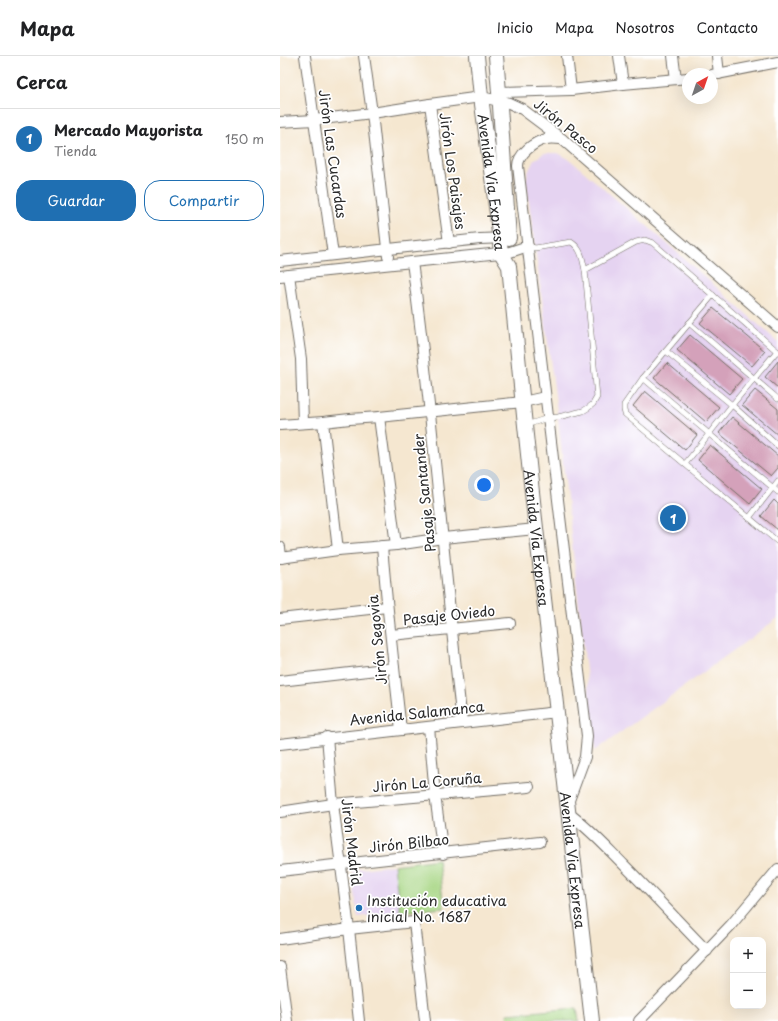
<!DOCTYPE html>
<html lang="es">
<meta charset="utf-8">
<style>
:root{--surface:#fff;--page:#f6f6f6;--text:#202124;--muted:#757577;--line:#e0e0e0;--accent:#1f6fb2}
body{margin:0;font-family:"Playpen Sans",sans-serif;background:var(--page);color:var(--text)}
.controls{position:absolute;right:12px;bottom:12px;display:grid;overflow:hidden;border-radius:8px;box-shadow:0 4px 16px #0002}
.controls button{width:36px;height:36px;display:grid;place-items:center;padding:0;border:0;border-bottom:1px solid var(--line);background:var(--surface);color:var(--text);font:20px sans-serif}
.compass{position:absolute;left:402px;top:12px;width:36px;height:36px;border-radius:50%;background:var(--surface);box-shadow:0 4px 16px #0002;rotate:40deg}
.you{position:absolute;left:204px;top:429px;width:14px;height:14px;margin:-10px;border:3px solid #fff;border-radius:50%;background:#1a73e8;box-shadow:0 0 0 6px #1a73e833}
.badge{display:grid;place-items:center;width:26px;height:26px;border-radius:50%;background:var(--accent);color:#fff;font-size:13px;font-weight:700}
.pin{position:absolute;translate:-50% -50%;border:2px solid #fff;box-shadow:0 1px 4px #0006}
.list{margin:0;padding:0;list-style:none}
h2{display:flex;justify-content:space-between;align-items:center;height:52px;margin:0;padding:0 16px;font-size:17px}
h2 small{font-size:13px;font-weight:400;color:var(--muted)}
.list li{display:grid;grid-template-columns:26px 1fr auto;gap:12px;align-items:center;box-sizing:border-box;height:60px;padding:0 16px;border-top:1px solid var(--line)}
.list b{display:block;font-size:15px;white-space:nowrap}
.list p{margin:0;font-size:13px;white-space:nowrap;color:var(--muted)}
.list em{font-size:13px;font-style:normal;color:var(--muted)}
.actions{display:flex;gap:8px;padding:12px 16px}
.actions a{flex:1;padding:9px 0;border:1px solid var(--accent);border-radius:16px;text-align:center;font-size:14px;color:var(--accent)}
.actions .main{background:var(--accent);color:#fff}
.map{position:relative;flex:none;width:498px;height:965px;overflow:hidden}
header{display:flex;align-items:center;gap:24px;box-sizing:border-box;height:56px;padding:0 20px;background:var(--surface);border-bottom:1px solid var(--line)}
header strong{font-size:19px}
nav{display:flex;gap:22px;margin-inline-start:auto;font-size:14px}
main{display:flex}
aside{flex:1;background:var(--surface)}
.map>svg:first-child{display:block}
.built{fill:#e5d3f1}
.green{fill:#a7d684;stroke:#698058}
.building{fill:#d4a1ba}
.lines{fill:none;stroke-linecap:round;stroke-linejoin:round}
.service-casing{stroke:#726d65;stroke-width:6}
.minor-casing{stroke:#726d65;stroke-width:12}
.secondary-casing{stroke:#726d65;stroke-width:16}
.service{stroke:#fff;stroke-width:5}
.minor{stroke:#fff;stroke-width:10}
.secondary{stroke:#fff;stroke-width:14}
.poi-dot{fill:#1f6fb2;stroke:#fff;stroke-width:1.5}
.labels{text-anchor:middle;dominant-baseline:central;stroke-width:3.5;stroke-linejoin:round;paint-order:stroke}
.street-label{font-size:14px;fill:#2b2b2b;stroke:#fff}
.poi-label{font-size:14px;fill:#2b2b2b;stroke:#fff;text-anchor:start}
</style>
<header>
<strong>Mapa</strong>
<nav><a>Inicio</a><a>Mapa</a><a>Nosotros</a><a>Contacto</a></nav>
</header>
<main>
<aside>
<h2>Cerca<small></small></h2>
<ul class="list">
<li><span class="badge">1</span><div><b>Mercado Mayorista</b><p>Tienda</p></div><em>150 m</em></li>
</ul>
<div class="actions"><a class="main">Guardar</a><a>Compartir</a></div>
</aside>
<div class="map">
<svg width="498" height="965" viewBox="0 0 498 965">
<rect width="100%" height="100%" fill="#fff"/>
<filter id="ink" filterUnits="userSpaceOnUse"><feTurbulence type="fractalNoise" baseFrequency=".025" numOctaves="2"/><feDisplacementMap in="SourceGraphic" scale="8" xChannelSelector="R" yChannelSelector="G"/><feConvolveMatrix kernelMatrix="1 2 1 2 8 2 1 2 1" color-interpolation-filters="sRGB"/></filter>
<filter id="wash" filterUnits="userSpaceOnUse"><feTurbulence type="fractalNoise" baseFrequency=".012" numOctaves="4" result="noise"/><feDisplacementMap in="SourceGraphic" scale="16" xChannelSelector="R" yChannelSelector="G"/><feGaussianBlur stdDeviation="0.9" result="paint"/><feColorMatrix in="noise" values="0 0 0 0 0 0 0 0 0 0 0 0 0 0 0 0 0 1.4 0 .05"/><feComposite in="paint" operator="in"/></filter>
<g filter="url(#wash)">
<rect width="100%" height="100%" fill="#f5e7d0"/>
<g class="built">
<polygon points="264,97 278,97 289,103 373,175 498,286 498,562 315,695 278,361 246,124 249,114 254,104"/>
<polygon points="114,809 120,856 78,861 72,814"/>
</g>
<g class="green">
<polygon points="158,803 164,852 120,856 114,809"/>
<polygon points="297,952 299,965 228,965 227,958"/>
</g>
<g id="blocks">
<g class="building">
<polygon points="433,252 485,295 472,310 420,267"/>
<polygon points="410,279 462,323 449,338 397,294"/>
<polygon points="498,305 498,332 485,321"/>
<polygon points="387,307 439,351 426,366 374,322"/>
<polygon points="475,334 498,353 498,379 462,349"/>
<polygon points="365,335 417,379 405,394 353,350"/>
<polygon points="452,361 498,400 498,412 491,420 439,377"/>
<polygon points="430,389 482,433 470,448 418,404"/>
<polygon points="494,444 498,448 498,474 481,460"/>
</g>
</g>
</g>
<g filter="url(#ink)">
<use href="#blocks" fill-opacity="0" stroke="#726d65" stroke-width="1"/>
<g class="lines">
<defs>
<g id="service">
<path d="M 248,190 L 255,192 L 291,186 C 302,193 302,202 305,214 L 356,186 L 365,184 L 373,187 L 498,296"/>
<polyline points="433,239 363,322 344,349 344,354 345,358 498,486"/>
<polyline points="409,267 498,343"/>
<polyline points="386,295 452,349 498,390"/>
<polyline points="363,322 498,436"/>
<polyline points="246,369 268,362 278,361 303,355 308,352 313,348 317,341 305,214"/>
<polyline points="405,408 452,349 497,295"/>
<polyline points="469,462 498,425"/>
</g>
<g id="minor">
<polyline points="25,0 53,199"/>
<polyline points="84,0 92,57 108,201"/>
<polyline points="287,0 291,34"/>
<polyline points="339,0 343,28"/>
<polyline points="393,0 396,23"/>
<polyline points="437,0 439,18"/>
<polyline points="432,19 498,6"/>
<polyline points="219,36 291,34 343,28 408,22"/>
<polyline points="150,48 169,187"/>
<polyline points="0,66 34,64 92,57 150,48 201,41 229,47 242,53 282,83 498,271"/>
<path d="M 282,83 C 277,83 271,82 266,83 C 254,86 238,98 238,110 L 284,494 L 307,680 L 305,701 L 288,747"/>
<polyline points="0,205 200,183 225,182"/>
<path d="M 132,206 C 153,359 164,513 182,666"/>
<polyline points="9,219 21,303 23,367"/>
<polyline points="0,220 132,206 230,196 248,190"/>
<polyline points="99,361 116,489"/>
<polyline points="43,366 58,494"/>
<polyline points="0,369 43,366 70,363 99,361 243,346 265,341"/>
<path d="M 102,490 C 107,551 114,613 121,674"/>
<polyline points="0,491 1,502"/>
<polyline points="0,502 58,494 116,489 163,482 256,473"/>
<polyline points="0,563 107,551"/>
<polyline points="111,579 230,567"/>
<polyline points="0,625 114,612"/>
<polyline points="149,671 155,739 163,798"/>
<polyline points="47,681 53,748 69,873 79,965"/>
<polyline points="0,688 277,656"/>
<polyline points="0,756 53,748 249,731"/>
<path d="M 288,757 C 309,772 326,791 344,809 C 372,837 399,866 427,895"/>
<polyline points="0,815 260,786"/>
<polyline points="0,883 69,873 134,866 145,965"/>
<polyline points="0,911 7,965"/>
<polyline points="359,965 451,869 498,813"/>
</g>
<g id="secondary">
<path id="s1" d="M 197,0 L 201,41 L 217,158 L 221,197 L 229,210 C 238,298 246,385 256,472 C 274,637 293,801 312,965"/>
<polyline points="216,0 219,36 229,182"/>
</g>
</defs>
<use href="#service" class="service-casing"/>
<use href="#minor" class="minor-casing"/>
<use href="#secondary" class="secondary-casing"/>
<use href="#service" class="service"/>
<use href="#minor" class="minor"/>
<use href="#secondary" class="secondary"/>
</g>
</g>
<circle class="poi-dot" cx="79" cy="852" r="4"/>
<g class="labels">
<g class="street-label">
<text transform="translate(286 70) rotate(39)">Jirón Pasco</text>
<text transform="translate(53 98) rotate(82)">Jirón Las Cucardas</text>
<text transform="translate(173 115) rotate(82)">Jirón Los Paisajes</text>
<text stroke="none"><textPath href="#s1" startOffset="127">Avenida Via Expresa</textPath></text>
<text transform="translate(144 437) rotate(-96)">Pasaje Santander</text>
<text stroke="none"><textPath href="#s1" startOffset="487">Avenida Via Expresa</textPath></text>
<text transform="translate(169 559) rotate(-6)">Pasaje Oviedo</text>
<text transform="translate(97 584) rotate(-96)">Jirón Segovia</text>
<text transform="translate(137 657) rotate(-6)">Avenida Salamanca</text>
<text transform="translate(147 726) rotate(-5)">Jirón La Coruña</text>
<text transform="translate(72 786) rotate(83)">Jirón Madrid</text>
<text transform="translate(129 787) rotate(-6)">Jirón Bilbao</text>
<text stroke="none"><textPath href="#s1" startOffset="811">Avenida Via Expresa</textPath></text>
</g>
<g class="poi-label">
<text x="87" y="844">Institución educativa<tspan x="87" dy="16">inicial No. 1687</tspan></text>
</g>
</g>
</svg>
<div class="controls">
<button>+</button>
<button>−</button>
</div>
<svg class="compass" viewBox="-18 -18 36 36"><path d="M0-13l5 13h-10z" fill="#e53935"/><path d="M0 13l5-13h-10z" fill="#757577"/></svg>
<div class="you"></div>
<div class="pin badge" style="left:393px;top:462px">1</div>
</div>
</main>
